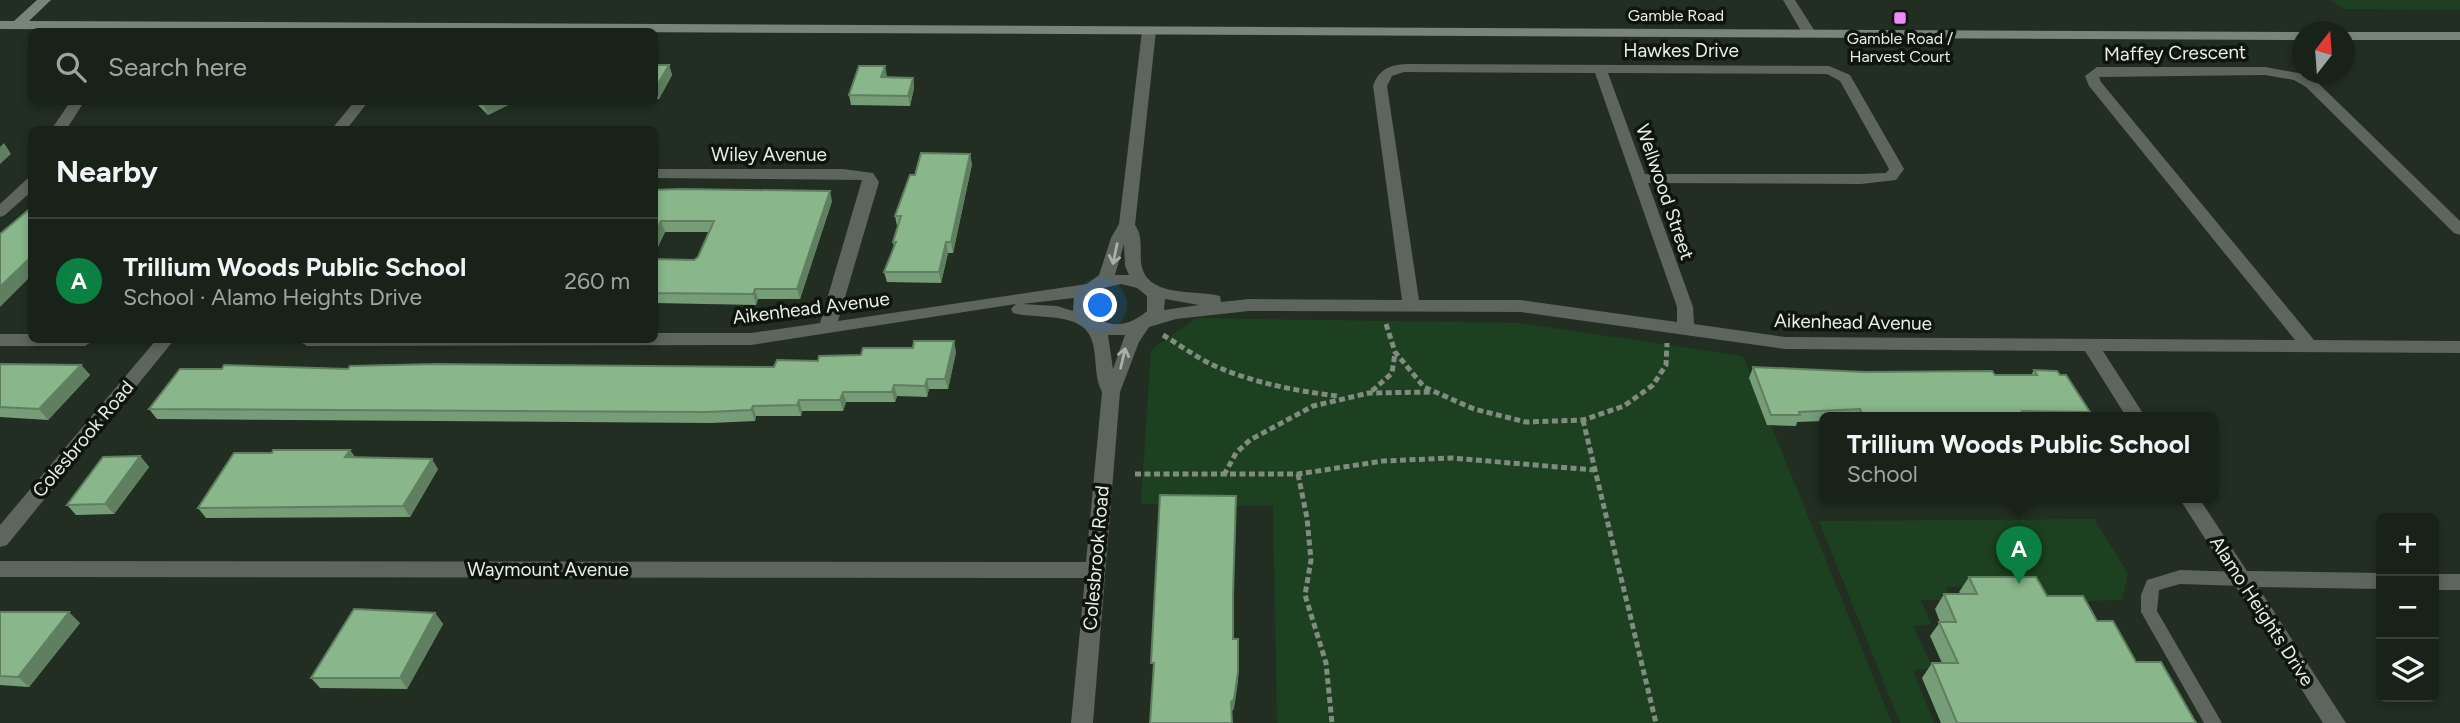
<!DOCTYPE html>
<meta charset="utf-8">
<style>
:root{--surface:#192219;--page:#222a22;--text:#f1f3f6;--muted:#9fa4a2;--line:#373f38;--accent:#0b8043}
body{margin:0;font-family:Figtree,sans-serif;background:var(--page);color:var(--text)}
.controls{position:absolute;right:21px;bottom:21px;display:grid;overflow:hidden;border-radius:10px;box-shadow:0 4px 10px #0003}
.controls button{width:63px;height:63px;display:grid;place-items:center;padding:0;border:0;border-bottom:2px solid var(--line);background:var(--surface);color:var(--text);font:35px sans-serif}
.compass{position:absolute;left:2292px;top:21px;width:63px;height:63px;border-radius:50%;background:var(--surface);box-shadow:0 4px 10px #0003;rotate:17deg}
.you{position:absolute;left:1101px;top:306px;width:24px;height:24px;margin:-18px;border:5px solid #fff;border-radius:50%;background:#1a73e8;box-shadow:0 0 0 10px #1a73e833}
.badge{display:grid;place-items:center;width:46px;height:46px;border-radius:50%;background:var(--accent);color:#fff;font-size:23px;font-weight:700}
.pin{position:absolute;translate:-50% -58px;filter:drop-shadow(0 2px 4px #0008)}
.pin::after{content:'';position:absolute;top:37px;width:24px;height:21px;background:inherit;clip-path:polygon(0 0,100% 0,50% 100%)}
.popup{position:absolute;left:1819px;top:412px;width:399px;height:91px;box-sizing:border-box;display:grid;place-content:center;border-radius:10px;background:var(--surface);filter:drop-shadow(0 2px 5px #0005);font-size:23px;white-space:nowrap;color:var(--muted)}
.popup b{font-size:26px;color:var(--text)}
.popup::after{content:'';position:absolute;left:50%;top:100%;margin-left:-14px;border:14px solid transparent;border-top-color:var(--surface)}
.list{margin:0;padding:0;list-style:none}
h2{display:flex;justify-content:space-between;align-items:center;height:91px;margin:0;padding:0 28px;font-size:30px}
h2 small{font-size:23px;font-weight:400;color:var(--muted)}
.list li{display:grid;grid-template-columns:46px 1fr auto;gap:21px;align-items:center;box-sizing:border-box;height:126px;padding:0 28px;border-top:2px solid var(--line)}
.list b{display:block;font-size:26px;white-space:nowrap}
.list p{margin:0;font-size:23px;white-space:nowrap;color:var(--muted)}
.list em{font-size:23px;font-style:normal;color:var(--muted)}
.icon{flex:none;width:38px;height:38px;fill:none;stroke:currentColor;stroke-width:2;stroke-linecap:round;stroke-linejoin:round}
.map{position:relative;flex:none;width:2460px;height:723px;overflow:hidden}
.search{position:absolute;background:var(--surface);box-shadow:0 4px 10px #0003;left:28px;top:28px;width:630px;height:77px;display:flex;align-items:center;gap:18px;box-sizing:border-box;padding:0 24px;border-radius:10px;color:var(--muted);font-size:26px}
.panel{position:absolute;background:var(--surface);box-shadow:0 4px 10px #0003;left:28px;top:126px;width:630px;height:217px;border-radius:10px}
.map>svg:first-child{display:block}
.green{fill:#1d4120}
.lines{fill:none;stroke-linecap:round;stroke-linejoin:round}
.path{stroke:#818c81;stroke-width:5;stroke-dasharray:6 3.5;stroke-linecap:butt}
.lane{fill:#5e645e;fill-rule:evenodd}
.street{fill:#5e645e;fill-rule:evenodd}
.secondary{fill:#7a857a;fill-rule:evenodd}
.wall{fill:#769d77}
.shaded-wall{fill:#607f61}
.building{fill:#89b68a;stroke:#607f61;stroke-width:2}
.oneway{stroke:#a9b0a9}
.poi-dot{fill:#f08bf5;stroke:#0f140f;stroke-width:2.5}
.labels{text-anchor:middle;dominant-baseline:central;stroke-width:7;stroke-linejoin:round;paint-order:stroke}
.far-street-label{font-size:16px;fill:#e6eee6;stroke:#0f140f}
.far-poi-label{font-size:16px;fill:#e6eee6;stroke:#0f140f}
.street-label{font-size:19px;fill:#e6eee6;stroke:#0f140f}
</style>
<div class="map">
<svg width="2460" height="723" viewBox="0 0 2460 723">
<rect width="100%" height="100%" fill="#212e21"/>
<g class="green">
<polygon points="2330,0 2460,0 2460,10 2344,9"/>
<polygon points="1196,318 1519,323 1743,356 1892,723 1277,723 1273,506 1141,504 1151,350"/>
<polygon points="2094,519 2128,573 2122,600 2047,602 2038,585 1946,587 1950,600 1921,600 1931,624 1913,626 1933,668 1913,670 1934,723 1900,723 1819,521"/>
</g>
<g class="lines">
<g class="path">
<polyline points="1386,324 1395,352 1424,387 1474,409 1526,422 1583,420 1624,406 1653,385 1666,365 1667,343"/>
<path d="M 1163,335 C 1180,345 1197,358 1215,366 C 1254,383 1296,391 1338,396"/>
<polyline points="1372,391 1392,373 1395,353"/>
<polyline points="1583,420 1656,723"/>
<polyline points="1135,474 1298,474 1383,461 1452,458 1594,470"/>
<polyline points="1298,474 1307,518 1311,560 1305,595 1326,663 1332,723"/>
<polyline points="1224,475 1236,453 1250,440 1313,406 1369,393 1432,392"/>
</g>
<polygon class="lane" points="2180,570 2242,572 2248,574 2250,579 2248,584 2242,586 2180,584 2159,590 2157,611 2222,723 2204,723 2141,612 2141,595 2147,580"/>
<g class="street">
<polygon points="1783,0 1795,0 1816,33 1814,36 1804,36"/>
<path d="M 1149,27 L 1156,31 L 1135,225 C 1143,236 1140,249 1141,262 C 1145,299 1195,289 1220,296 L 1221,302 L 1249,299 L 1402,300 L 1373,86 C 1379,68 1392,64 1410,64 L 1829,66 L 1850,75 L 1904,169 L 1896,180 L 1861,184 L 1648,183 L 1693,307 L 1694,324 L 1785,337 L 2295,340 L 2089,86 L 2085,76 L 2097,67 L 2265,67 L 2303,74 L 2316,81 L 2460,221 L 2460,235 L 2454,233 L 2306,87 L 2294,80 L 2265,75 L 2099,77 L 2101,82 L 2314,340 L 2460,341 L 2460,353 L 2103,351 L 2146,418 L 2127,418 L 2085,351 L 1785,349 L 1521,312 L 1249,311 L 1176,319 L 1149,327 L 1139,342 L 1120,392 L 1093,723 L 1071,723 L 1085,578 L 0,577 L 0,561 L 1086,562 L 1102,392 C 1094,376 1097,361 1093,344 C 1086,310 1039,320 1013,313 L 1011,309 L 1016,304 L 751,345 L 307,346 L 298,340 L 654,340 L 654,333 L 751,333 L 820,323 L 862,180 L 654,178 L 654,169 L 843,169 L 873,173 L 879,182 L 838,321 L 1087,284 L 1099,275 L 1111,238 L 1119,224 L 1142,31 ZM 1404,72 L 1595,73 L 1677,307 L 1677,322 L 1521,300 L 1419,300 L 1387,86 L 1392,76 ZM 1608,73 L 1827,74 L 1840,81 L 1889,169 L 1886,173 L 1861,174 L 1645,174 ZM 1124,244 L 1125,266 L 1129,275 L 1115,275 ZM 1121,284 L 1137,288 L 1147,296 L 1147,311 C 1129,327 1106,330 1090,311 L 1091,298 L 1103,288 ZM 1074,298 L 1073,311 L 1057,306 L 1022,304 ZM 1165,299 L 1199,305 L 1164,310 ZM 1108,335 L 1125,335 L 1113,369 Z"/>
<polygon points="70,102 84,102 66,130 51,130"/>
<polygon points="354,102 368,102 346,130 331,130"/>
<polygon points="32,178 32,191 5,215 0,217 0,204 27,179"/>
<polygon points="0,334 32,334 32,340 94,340 85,346 0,346"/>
<polygon points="156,340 174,340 7,545 0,547 0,525"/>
<polygon points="2179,498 2199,498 2247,571 2381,573 2381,589 2258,587 2346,723 2323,723"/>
<rect x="2434" y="574" width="26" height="16"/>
</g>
<g class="secondary">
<polygon points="37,0 51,0 29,21 2302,32 2302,40 0,29 0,21 14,21"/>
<rect x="2344" y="32" width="116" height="8"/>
</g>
</g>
<g class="wall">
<polygon points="654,65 669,65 672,75 659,99 654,99"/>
<polygon points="887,76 886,78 913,78 914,88 910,106 851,105 849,95"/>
<polygon points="475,102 514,102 488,115"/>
<polygon points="972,164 953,253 948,253 941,283 887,282 884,272 894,247 893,242 898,226 897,226 895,216 915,175"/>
<polygon points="654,190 832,201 800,299 758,299 756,305 654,303 654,259 694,260 698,257 709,232 665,232 654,255"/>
<polygon points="956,352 948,389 929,389 927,397 897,396 895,402 846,402 843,411 802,411 801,416 756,416 755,421 711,423 157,419 149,409 348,369 774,367 861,355"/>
<polygon points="0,364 81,365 90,375 48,420 0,417"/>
<polygon points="1753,367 1865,372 1995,375 2031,375 2034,370 2090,412 2086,418 1825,418 1825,421 1797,422 1796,426 1767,425 1749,378"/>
<polygon points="350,450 355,457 438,469 410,517 206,518 198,508"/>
<polygon points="140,456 149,467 114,514 76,515 67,505"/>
<polygon points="1969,577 2047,596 2097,621 2196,723 1941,723 1922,678 1932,663 1942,663 1930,636 1940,622 1935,609 1944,594 1961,594 1959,592"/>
<polygon points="0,612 80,623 29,687 0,685"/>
<polygon points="435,613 443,624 407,689 320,688 311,678"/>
</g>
<g class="shaded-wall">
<polygon points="669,65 672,75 659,99 655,89"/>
<polygon points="885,66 887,76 883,87 881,77"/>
<polygon points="913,78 914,88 910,106 908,96"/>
<polygon points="490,102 514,102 488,115 484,105"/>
<polygon points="4,143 11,154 0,164 0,147"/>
<polygon points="970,154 972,164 953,253 951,242"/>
<polygon points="830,191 832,201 800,299 797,289"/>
<polygon points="661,221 665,232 654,255 654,236"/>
<polygon points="946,242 948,253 941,283 939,272"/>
<polygon points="32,256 32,275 0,307 0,287"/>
<polygon points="755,289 758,299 756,305 753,294"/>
<polygon points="954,341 956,352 948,389 945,379"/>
<polygon points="81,365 90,375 48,420 39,409"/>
<polygon points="927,379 929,389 927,397 925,386"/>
<polygon points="894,385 897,396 895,402 892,392"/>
<polygon points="843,392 846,402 843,411 840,400"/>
<polygon points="799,400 802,411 801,416 797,405"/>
<polygon points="753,406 756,416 755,421 751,410"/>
<polygon points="350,450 357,460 345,457"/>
<polygon points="140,456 149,467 114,514 105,504"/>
<polygon points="432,459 438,469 410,517 403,506"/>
<polygon points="69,612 80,623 29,687 18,677"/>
<polygon points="435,613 443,624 407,689 400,678"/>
<polygon points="1238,672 1238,682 1234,709 1231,712 1231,702"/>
</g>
<g class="building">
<polygon points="654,65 669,65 655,89 654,89"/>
<polygon points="859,66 885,66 881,77 913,78 908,96 849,95"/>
<polygon points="480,102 490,102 484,105"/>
<polygon points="921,153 970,154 951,242 946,242 939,272 884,272 896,242 893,242 901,216 895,216 910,175 915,175"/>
<polygon points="679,189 830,191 797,289 755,289 753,294 654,293 654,259 694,260 698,257 714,221 661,221 654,236 654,190"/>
<polygon points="32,207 32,256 0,287 0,234"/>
<polygon points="914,341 954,341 945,379 927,379 925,386 894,385 892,392 843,392 840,400 799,400 797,405 753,406 751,410 707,412 149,409 180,369 222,369 224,365 348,369 350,366 436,364 774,367 777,360 818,361 819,356 861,355 863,348 913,348"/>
<polygon points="0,364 81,365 39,409 0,407"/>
<polygon points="1753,367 1865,372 1992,371 1995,375 2037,375 2034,370 2057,371 2060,375 2066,375 2090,412 2022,411 2024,414 1891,413 1892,417 1863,416 1860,409 1799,412 1800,415 1771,415"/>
<polygon points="273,450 350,450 345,457 432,459 403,506 198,508 234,453 272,453"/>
<polygon points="140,456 105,504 67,505 103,457"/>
<polygon points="1160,495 1236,496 1233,595 1233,639 1238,639 1238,672 1234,699 1231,702 1232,723 1150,723 1154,663 1151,663"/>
<polygon points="1969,577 2036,577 2047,596 2083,596 2097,621 2113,621 2136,662 2161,662 2196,723 1957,723 1932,663 1958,663 1939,622 1956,622 1944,594 1977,594"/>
<polygon points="354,609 435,613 400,678 311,678"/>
<polygon points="0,612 69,612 18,677 0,676"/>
</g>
<defs><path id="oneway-shaft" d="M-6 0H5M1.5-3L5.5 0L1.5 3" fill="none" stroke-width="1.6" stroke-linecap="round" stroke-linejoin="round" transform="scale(1.75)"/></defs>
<g class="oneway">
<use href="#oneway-shaft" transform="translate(1115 254) rotate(102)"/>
<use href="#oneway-shaft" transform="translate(1123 358) rotate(-77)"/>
</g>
<rect class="poi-dot" x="1893" y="11" width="14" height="14" rx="3.5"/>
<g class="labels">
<g class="far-street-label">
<text x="1676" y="15">Gamble Road</text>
</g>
<g class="far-poi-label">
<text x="1900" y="38">Gamble Road /<tspan x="1900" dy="18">Harvest Court</tspan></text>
</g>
<g class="street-label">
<text x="1681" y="50">Hawkes Drive</text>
<text transform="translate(2175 53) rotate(-1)">Maffey Crescent</text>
<text x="769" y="154">Wiley Avenue</text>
<text transform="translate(1665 192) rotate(71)">Wellwood Street</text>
<text transform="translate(811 308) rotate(-7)">Aikenhead Avenue</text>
<text transform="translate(1853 322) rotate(1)">Aikenhead Avenue</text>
<text transform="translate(83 439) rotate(-50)">Colesbrook Road</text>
<text transform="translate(1096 558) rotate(-85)">Colesbrook Road</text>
<text x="548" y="569">Waymount Avenue</text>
<text transform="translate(2262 611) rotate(57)">Alamo Heights Drive</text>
</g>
</g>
</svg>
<div class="controls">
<button>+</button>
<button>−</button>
<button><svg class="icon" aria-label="layers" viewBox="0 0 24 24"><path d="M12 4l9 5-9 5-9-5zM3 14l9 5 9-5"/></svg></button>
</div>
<svg class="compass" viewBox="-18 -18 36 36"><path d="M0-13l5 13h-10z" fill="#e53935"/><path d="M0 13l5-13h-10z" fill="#9fa4a2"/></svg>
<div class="you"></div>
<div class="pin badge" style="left:2019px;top:584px">A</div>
<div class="popup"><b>Trillium Woods Public School</b>School</div>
<div class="search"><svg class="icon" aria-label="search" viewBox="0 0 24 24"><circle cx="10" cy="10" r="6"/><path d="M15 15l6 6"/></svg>Search here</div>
<section class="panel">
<h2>Nearby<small></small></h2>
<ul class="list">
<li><span class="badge">A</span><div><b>Trillium Woods Public School</b><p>School · Alamo Heights Drive</p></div><em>260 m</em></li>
</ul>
</section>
</div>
